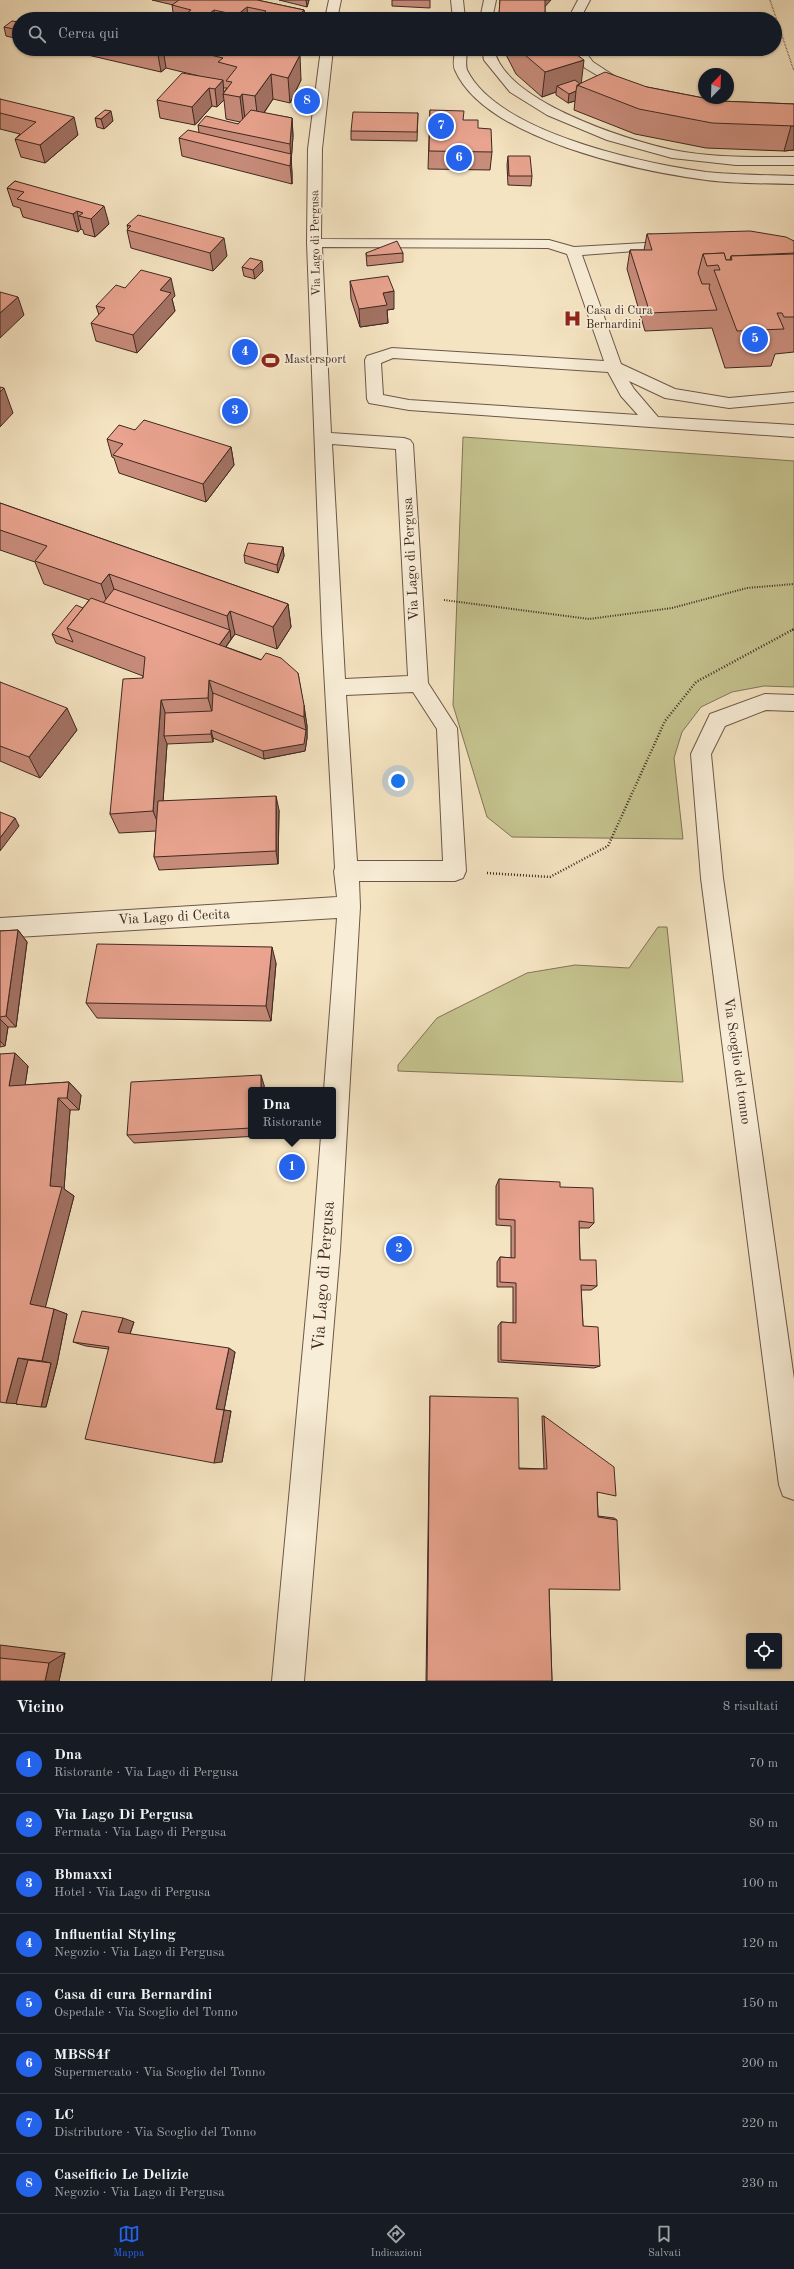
<!DOCTYPE html>
<html lang="it">
<meta charset="utf-8">
<style>
:root{--surface:#171b24;--page:#242831;--text:#f1f3f6;--muted:#9ea1a6;--line:#363941;--accent:#2563eb}
body{margin:0;font-family:"Old Standard TT",serif;background:var(--page);color:var(--text)}
.controls{position:absolute;right:12px;bottom:12px;display:grid;overflow:hidden;border-radius:4px;box-shadow:0 1px 3px #0004}
.controls button{width:36px;height:36px;display:grid;place-items:center;padding:0;border:0;border-bottom:1px solid var(--line);background:var(--surface);color:var(--text);font:20px sans-serif}
.compass{position:absolute;left:698px;top:68px;width:36px;height:36px;border-radius:50%;background:var(--surface);box-shadow:0 1px 3px #0004;rotate:23deg}
.you{position:absolute;left:398px;top:781px;width:14px;height:14px;margin:-10px;border:3px solid #fff;border-radius:50%;background:#1a73e8;box-shadow:0 0 0 6px #1a73e833}
.badge{display:grid;place-items:center;width:26px;height:26px;border-radius:50%;background:var(--accent);color:#fff;font-size:13px;font-weight:700}
.pin{position:absolute;translate:-50% -50%;border:2px solid #fff;box-shadow:0 1px 4px #0006}
.popup{position:absolute;left:248px;top:1087px;width:88px;height:52px;box-sizing:border-box;display:grid;place-content:center;border-radius:4px;background:var(--surface);filter:drop-shadow(0 1px 3px #0005);font-size:13px;white-space:nowrap;color:var(--muted)}
.popup b{font-size:15px;color:var(--text)}
.popup::after{content:'';position:absolute;left:50%;top:100%;margin-left:-8px;border:8px solid transparent;border-top-color:var(--surface)}
.list{margin:0;padding:0;list-style:none}
h2{display:flex;justify-content:space-between;align-items:center;height:52px;margin:0;padding:0 16px;font-size:17px}
h2 small{font-size:13px;font-weight:400;color:var(--muted)}
.list li{display:grid;grid-template-columns:26px 1fr auto;gap:12px;align-items:center;box-sizing:border-box;height:60px;padding:0 16px;border-top:1px solid var(--line)}
.list b{display:block;font-size:15px;white-space:nowrap}
.list p{margin:0;font-size:13px;white-space:nowrap;color:var(--muted)}
.list em{font-size:13px;font-style:normal;color:var(--muted)}
.icon{flex:none;width:22px;height:22px;fill:none;stroke:currentColor;stroke-width:2;stroke-linecap:round;stroke-linejoin:round}
.map{position:relative;flex:none;width:794px;height:1681px;overflow:hidden}
.search{position:absolute;background:var(--surface);box-shadow:0 1px 3px #0004;left:12px;right:12px;top:12px;height:44px;display:flex;align-items:center;gap:10px;box-sizing:border-box;padding:0 14px;border-radius:22px;color:var(--muted);font-size:15px}
.sheet{height:532px;background:var(--surface)}
nav{display:flex;justify-content:space-around;align-items:center;box-sizing:border-box;height:56px;border-top:1px solid var(--line);background:var(--surface);font-size:11px;color:var(--muted)}
nav a{display:grid;justify-items:center;gap:2px}
nav .on{color:var(--accent)}
.map>svg:first-child{display:block}
.green{fill:#c4c28e;stroke:#817557}
.lines{fill:none;stroke-linecap:round;stroke-linejoin:round}
.minor-casing{stroke:#6c5748;stroke-width:2}
.path-far2{stroke:#3e2820;stroke-width:1.5;stroke-dasharray:0.5 1;stroke-linecap:butt}
.path-far1{stroke:#3e2820;stroke-width:2;stroke-dasharray:1 1.5;stroke-linecap:butt}
.path{stroke:#3e2820;stroke-width:2.5;stroke-dasharray:1 2;stroke-linecap:butt}
.minor{fill:#f8edd7;fill-rule:evenodd}
.wall{fill:#c88c7b;stroke:#3e2820;fill-rule:evenodd}
.shaded-wall{fill:#a37264;stroke:#3e2820}
.building{fill:#e9a38f;stroke:#3e2820}
.labels{text-anchor:middle;dominant-baseline:central;stroke-width:3.5;stroke-linejoin:round;paint-order:stroke}
.far-street-label{font-size:12px;fill:#3e2820;stroke:#f8edd7}
.far-poi-label{font-size:12px;fill:#3e2820;stroke:#f8edd7;text-anchor:start}
.street-label{font-size:14px;fill:#3e2820;stroke:#f8edd7}
.near-street-label{font-size:17px;fill:#3e2820;stroke:#f8edd7}
</style>
<div class="map">
<svg width="794" height="1681" viewBox="0 0 794 1681">
<rect width="100%" height="100%" fill="#f5e4c2"/>
<filter id="stains"><feTurbulence type="fractalNoise" baseFrequency=".005" numOctaves="4"/><feColorMatrix values="0 0 0 0 .2 0 0 0 0 .09 0 0 0 0 .02 0 0 0 .5 -.17"/></filter>
<radialGradient id="worn" r=".72"><stop offset=".6" stop-color="#630" stop-opacity="0"/><stop offset="1" stop-color="#630" stop-opacity=".3"/></radialGradient>
<g class="green">
<polygon points="463,437 794,461 794,687 764,686 732,692 701,707 682,732 674,758 683,839 512,837 487,817 453,705"/>
<polygon points="658,927 667,927 683,1082 398,1071 398,1065 437,1018 527,973 575,965 629,968"/>
</g>
<g class="lines">
<defs>
<g id="minor">
<polygon points="329,0 341,0 337,19 325,19"/>
<polygon points="451,0 463,0 465,19 453,19"/>
<polygon points="484,0 496,0 492,19 480,19"/>
<polygon points="578,0 590,0 580,19 568,19"/>
<path d="M 321,49 L 333,49 L 322,149 L 321,239 L 549,240 L 574,247 L 680,241 L 682,244 L 675,248 L 582,255 L 621,364 L 675,389 L 729,398 L 794,392 L 794,402 L 729,408 L 665,398 L 629,381 L 634,389 L 658,417 L 794,425 L 794,437 L 409,410 L 369,403 L 367,399 L 365,360 L 367,356 L 392,348 L 604,361 L 567,254 L 548,248 L 322,247 L 331,433 L 404,438 L 410,440 L 413,444 L 428,683 L 457,728 L 466,871 L 463,878 L 455,881 L 359,881 L 360,907 L 340,1250 L 304,1681 L 272,1681 L 312,1250 L 321,1136 L 333,1136 L 333,1090 L 324,1090 L 337,918 L 0,938 L 0,918 L 337,897 L 334,871 L 335,868 L 322,633 L 307,243 L 308,149 ZM 393,358 L 608,372 L 621,396 L 638,415 L 409,400 L 383,395 L 381,363 ZM 332,444 L 396,449 L 408,676 L 345,679 ZM 413,692 L 437,729 L 443,861 L 357,861 L 346,695 Z"/>
<path d="M 455,49 L 467,49 C 467,55 465,64 467,70 C 498,133 642,163 706,172 C 736,175 765,175 794,176 L 794,184 C 765,183 735,184 706,180 C 638,171 485,139 455,70 C 452,64 455,55 455,49 Z"/>
<path d="M 482,49 L 494,49 C 504,101 626,140 673,150 C 712,158 754,157 794,157 L 794,165 L 736,165 L 672,158 L 607,140 L 547,115 L 510,92 L 484,60 Z"/>
<polygon points="571,49 583,49 593,62 622,81 616,85 612,84 585,68"/>
<polygon points="765,694 794,695 794,711 766,710 725,726 711,754 723,878 794,1379 794,1500 783,1496 779,1485 701,878 691,754 710,714"/>
</g>
</defs>
<use href="#minor" class="minor-casing"/>
<polyline class="path-far2" points="770,0 794,71"/>
<g class="path-far1">
<polyline points="444,600 589,619 672,608 747,588 794,584"/>
<polyline points="792,630 794,629"/>
</g>
<polyline class="path" points="487,873 550,877 608,846 665,721 696,682 794,629"/>
<use href="#minor" class="minor"/>
</g>
<g class="wall">
<polygon points="152,0 257,0 304,10 305,19 174,19 172,5 173,5"/>
<polygon points="279,0 309,0 307,7"/>
<polygon points="392,0 430,0 430,8 392,6"/>
<polygon points="500,0 551,0 545,6 545,14 548,19 499,19"/>
<polygon points="19,22 19,39 6,36 4,27"/>
<path d="M 62,49 L 243,49 L 243,50 L 251,52 L 254,49 L 286,49 L 283,52 L 301,80 L 290,103 L 273,99 L 264,113 L 292,118 L 293,136 L 291,162 L 292,173 L 292,184 L 182,156 L 179,138 L 199,133 L 198,125 L 238,124 L 240,122 L 226,119 L 224,100 L 217,107 L 212,106 L 195,125 L 160,118 L 157,100 L 199,76 L 166,68 L 161,72 ZM 223,88 L 227,88 L 224,92 Z"/>
<polygon points="503,49 569,49 581,83 647,87 719,101 794,104 794,150 784,151 706,148 635,134 574,110 575,101 568,103 556,95 556,92 542,97 516,74"/>
<polygon points="0,99 78,135 45,163 21,157 15,139 20,134 0,129"/>
<polygon points="430,110 463,120 478,128 492,152 490,170 428,169"/>
<polygon points="418,113 417,141 351,140 351,131"/>
<polygon points="95,118 113,121 104,129 97,127"/>
<polygon points="508,156 532,176 531,186 508,185 507,165"/>
<polygon points="15,181 109,224 95,237 84,234 83,230 81,229 78,232 23,217 20,208 13,206 7,188"/>
<polygon points="127,225 227,256 213,271 131,248 127,230 128,229"/>
<polygon points="647,234 794,241 794,352 775,354 771,366 725,368 712,328 645,331 627,269 630,250 644,250"/>
<polygon points="366,253 403,253 403,262 367,266"/>
<polygon points="242,267 263,271 255,279 244,276"/>
<polygon points="350,281 394,309 387,310 388,323 360,327 351,299"/>
<polygon points="125,288 175,296 172,299 175,311 137,353 96,341 91,323 99,315 96,306"/>
<polygon points="135,430 231,447 234,465 206,502 119,473 114,458 112,457 107,439"/>
<polygon points="0,503 288,604 291,627 277,649 235,634 226,647 298,673 307,726 307,738 305,751 264,759 213,738 213,742 167,744 163,801 279,810 278,864 159,870 154,857 156,831 119,833 110,814 143,676 56,643 52,634 83,608 89,600 44,584 35,562 0,550"/>
<polygon points="283,547 284,556 278,573 245,563 244,555"/>
<polygon points="0,682 77,730 40,778 0,761"/>
<polygon points="18,930 27,942 16,1027 8,1027 5,1046 0,1047 0,931"/>
<polygon points="276,963 271,1021 97,1018 86,1003"/>
<polygon points="0,1054 28,1066 25,1085 69,1082 81,1095 79,1110 70,1110 64,1189 74,1196 45,1307 67,1314 57,1364 46,1407 16,1404"/>
<polygon points="264,1085 264,1090 251,1090 251,1136 259,1136 134,1143 127,1135"/>
<polygon points="499,1179 560,1187 594,1223 589,1228 579,1228 580,1260 597,1286 591,1290 581,1290 583,1326 600,1366 594,1368 498,1362 498,1326 501,1322 513,1323 513,1287 497,1287 497,1262 500,1257 511,1258 511,1226 496,1225 496,1186"/>
<polygon points="134,1322 130,1334 235,1352 224,1410 231,1411 222,1462 108,1349 86,1346 73,1342"/>
<polygon points="430,1396 519,1468 544,1469 542,1416 544,1416 597,1492 598,1516 614,1518 617,1520 549,1589 552,1681 426,1681"/>
<polygon points="0,1645 65,1653 59,1681 0,1681"/>
</g>
<g class="shaded-wall">
<polygon points="306,0 309,0 307,7"/>
<polygon points="543,0 551,0 542,10"/>
<polygon points="247,7 248,19 238,19 237,15"/>
<polygon points="214,10 215,19 215,18 215,19 207,19 206,16"/>
<polygon points="304,10 305,19 295,19"/>
<polygon points="157,49 163,49 166,68 161,72"/>
<polygon points="300,55 301,80 290,103 288,78"/>
<polygon points="584,60 581,85 563,90 557,86 556,92 542,97 545,72"/>
<polygon points="271,74 273,99 258,121 255,96"/>
<polygon points="223,80 224,95 223,94 224,100 217,107 215,89"/>
<polygon points="209,88 212,106 195,125 192,107"/>
<polygon points="576,91 575,101 568,103 569,94"/>
<polygon points="242,94 245,119 243,122 240,97"/>
<polygon points="111,111 113,121 104,129 101,119"/>
<polygon points="74,117 78,135 45,163 40,145"/>
<polygon points="292,118 293,136 291,162 290,144"/>
<polygon points="791,126 794,126 794,150 784,151"/>
<polygon points="291,154 292,173 292,184 290,166"/>
<polygon points="104,206 109,224 95,237 91,219"/>
<polygon points="77,211 81,229 78,232 73,214"/>
<polygon points="224,238 227,256 213,271 210,253"/>
<polygon points="262,261 263,271 255,279 253,270"/>
<polygon points="171,278 175,296 172,299 175,311 137,353 133,335 160,290"/>
<polygon points="394,291 394,309 387,310 388,323 360,327 359,309 383,293"/>
<polygon points="18,297 24,315 0,338 0,313"/>
<polygon points="4,388 13,413 0,427 0,392"/>
<polygon points="231,447 234,465 206,502 203,484"/>
<polygon points="283,547 284,556 278,573 277,565"/>
<polygon points="109,574 117,598 109,608 101,584"/>
<polygon points="288,604 291,627 277,649 273,627"/>
<polygon points="230,611 235,634 231,639 227,616"/>
<polygon points="230,630 231,639 214,664 212,655"/>
<polygon points="209,680 215,701 214,719 208,698"/>
<polygon points="161,700 168,721 164,736 167,744 161,831 153,811"/>
<polygon points="304,705 307,726 307,738 305,751 264,759 263,751 306,730 304,717"/>
<polygon points="67,708 77,730 40,778 29,757"/>
<polygon points="211,730 213,738 213,742 211,734"/>
<polygon points="276,796 279,810 278,864 276,851"/>
<polygon points="15,818 19,826 0,851 0,838"/>
<polygon points="18,930 27,942 16,1027 6,1016"/>
<polygon points="272,947 276,963 271,1021 266,1006"/>
<polygon points="0,1019 8,1027 5,1046 0,1041"/>
<polygon points="15,1053 28,1066 23,1099 9,1086"/>
<polygon points="261,1075 264,1085 264,1090 261,1090"/>
<polygon points="69,1082 81,1095 79,1110 67,1098"/>
<polygon points="58,1098 70,1110 64,1189 74,1196 45,1309 30,1304 50,1186"/>
<polygon points="54,1309 67,1314 57,1364 46,1407 41,1407 51,1363 42,1361"/>
<polygon points="123,1318 134,1322 129,1336 118,1332"/>
<polygon points="229,1348 235,1352 224,1410 216,1409"/>
<polygon points="18,1358 34,1361 22,1404 6,1403"/>
<polygon points="224,1410 231,1411 222,1462 214,1463"/>
<polygon points="65,1653 59,1681 45,1681 49,1663"/>
</g>
<g class="building">
<polygon points="179,0 257,0 304,10 295,19 257,19 266,11 247,7 237,15 214,10 206,16 215,18 214,19 192,19 182,17 191,10 172,5"/>
<polygon points="500,0 545,0 545,14 548,19 502,19 499,13"/>
<polygon points="12,21 19,22 19,30 4,27"/>
<polygon points="185,49 238,49 251,52 254,49 271,49 300,55 288,78 271,74 255,96 242,94 240,97 223,94 232,82 226,81 237,67 218,62 223,58"/>
<polygon points="518,49 569,49 584,60 545,72"/>
<polygon points="605,72 647,87 719,101 794,104 794,126 712,123 639,109 577,85"/>
<polygon points="182,73 223,80 215,89 209,88 192,107 157,100"/>
<polygon points="575,80 580,84 577,85 576,91 569,94 557,86"/>
<polygon points="0,99 74,117 40,145 15,139 36,122 0,113"/>
<polygon points="105,110 111,111 101,119 95,118"/>
<polygon points="251,110 292,118 290,144 198,125 206,116 238,124"/>
<polygon points="430,110 464,111 463,120 478,120 478,128 491,129 492,152 429,151"/>
<polygon points="353,112 418,113 417,132 351,131"/>
<polygon points="188,130 291,154 290,166 179,138"/>
<polygon points="508,156 530,156 532,176 509,176"/>
<polygon points="15,181 104,206 91,219 79,216 83,213 77,211 73,214 17,199 24,192 7,188"/>
<polygon points="138,215 224,238 210,253 127,230 131,226 127,225"/>
<polygon points="750,231 786,237 794,241 794,253 731,256 730,260 726,260 724,253 703,254 698,273 702,284 710,284 709,288 717,310 650,313 630,250 652,250 647,234"/>
<polygon points="397,241 403,253 367,256 366,253"/>
<polygon points="724,253 726,260 732,260 731,256 794,254 794,317 784,317 782,313 777,313 784,329 737,331 714,270 720,270 718,265 707,266 703,254"/>
<polygon points="250,258 262,261 253,270 242,267"/>
<polygon points="141,270 171,278 160,290 171,293 133,335 91,323 105,308 96,306 116,285 125,288"/>
<polygon points="388,276 394,291 383,293 387,305 359,309 350,281"/>
<polygon points="0,292 18,297 0,313"/>
<polygon points="0,387 4,388 0,392"/>
<polygon points="144,420 231,447 203,484 113,455 123,444 107,439 119,425 135,430"/>
<polygon points="0,503 288,604 273,627 230,611 227,616 109,574 101,584 35,561 47,546 0,530"/>
<polygon points="248,543 283,547 277,565 244,555"/>
<polygon points="114,589 230,630 219,645 103,603"/>
<polygon points="91,598 261,660 266,653 281,658 298,673 304,705 304,717 209,680 208,698 161,700 153,811 110,814 123,679 143,678 145,657 67,628"/>
<polygon points="76,605 83,608 67,628 73,642 52,634"/>
<polygon points="0,682 67,708 29,757 0,746"/>
<polygon points="213,693 306,730 304,744 263,751 211,730 211,734 164,736 165,713 212,711"/>
<polygon points="276,796 276,851 154,857 158,801"/>
<polygon points="0,812 15,818 0,838"/>
<polygon points="18,930 6,1016 0,1017 0,931"/>
<polygon points="97,944 272,947 266,1006 86,1003"/>
<polygon points="15,1053 9,1086 69,1082 67,1098 58,1098 50,1186 62,1187 30,1304 54,1309 42,1361 18,1358 6,1403 0,1402 0,1054"/>
<polygon points="261,1075 261,1090 251,1090 251,1128 127,1135 131,1082"/>
<polygon points="499,1179 560,1182 560,1187 593,1188 594,1223 579,1221 580,1260 596,1260 597,1286 581,1285 583,1326 598,1327 600,1366 501,1360 501,1322 516,1323 516,1283 500,1282 500,1257 515,1258 515,1220 499,1219"/>
<polygon points="82,1311 123,1318 118,1332 229,1348 216,1409 224,1410 214,1463 85,1439 109,1347 73,1342"/>
<polygon points="28,1360 51,1363 41,1407 16,1404"/>
<polygon points="430,1396 518,1398 519,1469 547,1469 544,1416 614,1467 616,1496 597,1492 598,1517 617,1520 620,1590 549,1589 552,1681 427,1681"/>
<polygon points="0,1658 49,1663 45,1681 0,1681"/>
</g>
<defs>
<symbol id="hospital-bare" viewBox="-9 -9 18 18"><path d="M-5-5h3v3.5h4V-5h3V5h-3V1.5h-4V5h-3Z" fill="#8f2418" stroke="#f8edd7" stroke-width="2.5" paint-order="stroke"/></symbol>
<symbol id="stadium-bare" viewBox="-9 -9 18 18"><path d="M0-5a6.5 5 0 1 0 0 10a6.5 5 0 1 0 0-10ZM-3.5-1.8h7v3.6h-7Z" fill="#8f2418" stroke="#f8edd7" stroke-width="2.5" paint-order="stroke"/></symbol>
</defs>
<g fill-rule="evenodd">
<use href="#hospital-bare" x="560" y="306" width="25" height="25"/>
<use href="#stadium-bare" x="258" y="348" width="25" height="25"/>
</g>
<g class="labels">
<g class="far-street-label">
<text transform="translate(316 243) rotate(-91)">Via Lago di Pergusa</text>
</g>
<g class="far-poi-label">
<text x="586" y="311">Casa di Cura<tspan x="586" dy="14">Bernardini</tspan></text>
<text x="284" y="360">Mastersport</text>
</g>
<g class="street-label">
<text transform="translate(411 559) rotate(-93)">Via Lago di Pergusa</text>
<text transform="translate(174 917) rotate(-3)">Via Lago di Cecita</text>
<text transform="translate(737 1061) rotate(82)">Via Scoglio del tonno</text>
</g>
<g class="near-street-label">
<text transform="translate(324 1276) rotate(-86)">Via Lago di Pergusa</text>
</g>
</g>
<rect width="100%" height="100%" filter="url(#stains)"/>
<rect width="100%" height="100%" fill="url(#worn)"/>
</svg>
<div class="controls">
<button><svg class="icon" aria-label="locate" viewBox="0 0 24 24"><circle cx="12" cy="12" r="6"/><path d="M12 2v4M12 18v4M2 12h4M18 12h4"/></svg></button>
</div>
<svg class="compass" viewBox="-18 -18 36 36"><path d="M0-13l5 13h-10z" fill="#e53935"/><path d="M0 13l5-13h-10z" fill="#9ea1a6"/></svg>
<div class="you"></div>
<div class="pin badge" style="left:292px;top:1167px">1</div>
<div class="popup"><b>Dna</b>Ristorante</div>
<div class="pin badge" style="left:399px;top:1249px">2</div>
<div class="pin badge" style="left:235px;top:411px">3</div>
<div class="pin badge" style="left:245px;top:352px">4</div>
<div class="pin badge" style="left:755px;top:339px">5</div>
<div class="pin badge" style="left:459px;top:158px">6</div>
<div class="pin badge" style="left:441px;top:126px">7</div>
<div class="pin badge" style="left:307px;top:101px">8</div>
<div class="search"><svg class="icon" aria-label="search" viewBox="0 0 24 24"><circle cx="10" cy="10" r="6"/><path d="M15 15l6 6"/></svg>Cerca qui</div>
</div>
<section class="sheet">
<h2>Vicino<small>8 risultati</small></h2>
<ul class="list">
<li><span class="badge">1</span><div><b>Dna</b><p>Ristorante · Via Lago di Pergusa</p></div><em>70 m</em></li>
<li><span class="badge">2</span><div><b>Via Lago Di Pergusa</b><p>Fermata · Via Lago di Pergusa</p></div><em>80 m</em></li>
<li><span class="badge">3</span><div><b>Bbmaxxi</b><p>Hotel · Via Lago di Pergusa</p></div><em>100 m</em></li>
<li><span class="badge">4</span><div><b>Influential Styling</b><p>Negozio · Via Lago di Pergusa</p></div><em>120 m</em></li>
<li><span class="badge">5</span><div><b>Casa di cura Bernardini</b><p>Ospedale · Via Scoglio del Tonno</p></div><em>150 m</em></li>
<li><span class="badge">6</span><div><b>MB884f</b><p>Supermercato · Via Scoglio del Tonno</p></div><em>200 m</em></li>
<li><span class="badge">7</span><div><b>LC</b><p>Distributore · Via Scoglio del Tonno</p></div><em>220 m</em></li>
<li><span class="badge">8</span><div><b>Caseificio Le Delizie</b><p>Negozio · Via Lago di Pergusa</p></div><em>230 m</em></li>
</ul>
</section>
<nav>
<a class="on"><svg class="icon" aria-label="map" viewBox="0 0 24 24"><path d="M3 6l6-2 6 2 6-2v14l-6 2-6-2-6 2zM9 4v14M15 6v14"/></svg>Mappa</a>
<a><svg class="icon" aria-label="directions" viewBox="0 0 24 24"><path d="M12 3l9 9-9 9-9-9zM9 14v-3h6M13 9l2 2-2 2"/></svg>Indicazioni</a>
<a><svg class="icon" aria-label="saved" viewBox="0 0 24 24"><path d="M7 4h10v16l-5-4-5 4z"/></svg>Salvati</a>
</nav>
